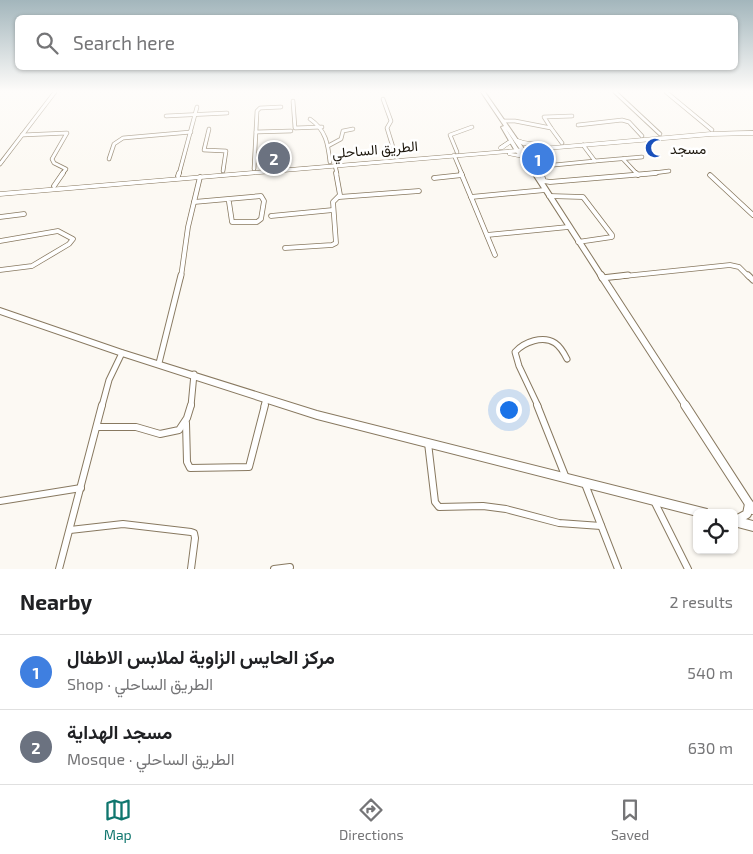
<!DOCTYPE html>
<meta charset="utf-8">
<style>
:root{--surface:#fff;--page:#f2f2f2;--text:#202124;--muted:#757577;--line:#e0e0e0;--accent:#0f766e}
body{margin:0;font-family:"Exo 2",Vazirmatn,sans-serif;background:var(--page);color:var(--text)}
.controls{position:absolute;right:15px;bottom:15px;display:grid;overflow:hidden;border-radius:8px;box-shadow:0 1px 4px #0004}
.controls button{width:45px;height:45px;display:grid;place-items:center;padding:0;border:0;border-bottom:1px solid var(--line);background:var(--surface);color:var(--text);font:25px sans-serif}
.you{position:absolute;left:508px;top:409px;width:18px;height:18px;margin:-12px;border:4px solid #fff;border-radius:50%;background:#1a73e8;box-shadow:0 0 0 8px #1a73e833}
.badge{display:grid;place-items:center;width:32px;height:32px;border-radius:50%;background:var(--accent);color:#fff;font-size:16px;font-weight:700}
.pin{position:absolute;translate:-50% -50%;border:2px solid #fff;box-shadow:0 1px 5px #0006}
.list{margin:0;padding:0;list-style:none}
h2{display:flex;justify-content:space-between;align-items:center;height:65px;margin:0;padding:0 20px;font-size:21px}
h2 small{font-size:16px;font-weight:400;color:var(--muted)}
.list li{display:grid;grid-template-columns:32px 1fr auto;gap:15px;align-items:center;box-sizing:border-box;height:75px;padding:0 20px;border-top:1px solid var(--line)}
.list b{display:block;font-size:19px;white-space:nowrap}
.list p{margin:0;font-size:16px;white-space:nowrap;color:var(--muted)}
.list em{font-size:16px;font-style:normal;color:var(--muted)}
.icon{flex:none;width:28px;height:28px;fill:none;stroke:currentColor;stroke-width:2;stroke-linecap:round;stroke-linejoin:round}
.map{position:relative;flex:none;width:753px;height:569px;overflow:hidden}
.search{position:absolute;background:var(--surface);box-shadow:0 1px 4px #0004;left:15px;right:15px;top:15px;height:55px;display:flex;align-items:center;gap:12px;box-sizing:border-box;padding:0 18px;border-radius:8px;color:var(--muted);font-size:19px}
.sheet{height:215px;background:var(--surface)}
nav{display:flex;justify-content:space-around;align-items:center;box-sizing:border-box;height:70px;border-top:1px solid var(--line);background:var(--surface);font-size:14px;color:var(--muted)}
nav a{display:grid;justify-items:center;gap:2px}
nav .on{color:var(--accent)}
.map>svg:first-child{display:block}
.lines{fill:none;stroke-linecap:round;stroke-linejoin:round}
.minor-far3-casing{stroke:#887960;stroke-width:4.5}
.minor-far2-casing{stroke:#887960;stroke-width:5.5}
.minor-far1-casing{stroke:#887960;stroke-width:7}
.minor-casing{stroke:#887960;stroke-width:8}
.tertiary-far3-casing{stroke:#887960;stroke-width:5}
.tertiary-far2-casing{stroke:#887960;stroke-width:7}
.tertiary-far1-casing{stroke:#887960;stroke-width:8}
.tertiary-casing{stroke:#887960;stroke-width:10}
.secondary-casing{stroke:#887960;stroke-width:2}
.primary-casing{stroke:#887960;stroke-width:2}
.trunk-casing{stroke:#887960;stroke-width:1}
.minor-far3{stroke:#fff;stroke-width:3}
.minor-far2{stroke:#fff;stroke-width:4}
.minor-far1{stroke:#fff;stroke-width:5}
.minor{stroke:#fff;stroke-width:6}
.tertiary-far3{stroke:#fff;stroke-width:4}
.tertiary-far2{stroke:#fff;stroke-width:5}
.tertiary-far1{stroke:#fff;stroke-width:6}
.tertiary{stroke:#fff;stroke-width:8}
.secondary{fill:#fff;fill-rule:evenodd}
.primary{fill:#fff;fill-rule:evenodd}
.trunk{fill:#fff;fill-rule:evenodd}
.labels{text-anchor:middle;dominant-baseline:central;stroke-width:5;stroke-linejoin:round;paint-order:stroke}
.far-poi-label{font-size:14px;fill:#1e180e;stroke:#fff;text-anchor:start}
.far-street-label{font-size:14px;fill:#1e180e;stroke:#fff}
</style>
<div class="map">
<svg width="753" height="569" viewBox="0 0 753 569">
<rect width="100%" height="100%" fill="#fcf9f3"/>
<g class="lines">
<defs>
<g id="minor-far3">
<polyline points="615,92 660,134"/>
<polyline points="666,92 712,130"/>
<polyline points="383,99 391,121 387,128 396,157"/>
<polyline points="293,101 295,128 322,127"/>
<polyline points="166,116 227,113"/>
<path d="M 310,119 C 326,130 328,144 330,162"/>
<polyline points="503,121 515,121 551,128 562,143"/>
<polyline points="578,125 622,120 629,122 642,136"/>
<polyline points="551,128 544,117 572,116"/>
<polyline points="209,129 204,150 226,151 223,171"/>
<polyline points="256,132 291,131"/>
<polyline points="22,135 67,133 52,159 54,163 66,169 62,174"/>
<polyline points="328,146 341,139 343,131 353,129"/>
<polyline points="457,152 450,135 472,127"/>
<polyline points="454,155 462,174"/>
<polyline points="109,159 114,144 123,138 191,132"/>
<polyline points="623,159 637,174"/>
<polyline points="595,161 642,157"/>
<polyline points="0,164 55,92"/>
<polyline points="335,165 337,174"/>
<polyline points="254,169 257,111 260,108 281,107"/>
<polyline points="179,174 197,107"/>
<polyline points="542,174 540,169 544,166 595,161 583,145"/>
<polyline points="646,174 669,171"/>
</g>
<g id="minor-far2">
<polyline points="461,173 471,197"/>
<polyline points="541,173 544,181 550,182 656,173"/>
<polyline points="636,173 638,175"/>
<polyline points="710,175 753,215"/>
<polyline points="178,176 179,173"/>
<polyline points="434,178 462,175"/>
<polyline points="54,186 63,173"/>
<polyline points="549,196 583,197 612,235 612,237 578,242"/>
<polyline points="339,197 419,191"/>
<polyline points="194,202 261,196 264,201 261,219 257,222 232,222 229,202"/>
<polyline points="271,216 333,210"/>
<polyline points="0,217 24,214"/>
<polyline points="487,235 568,227"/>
<polyline points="0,241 58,231 73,239 69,244 32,266 0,270"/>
<polyline points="285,248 332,245 336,243 333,202 340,195 336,173"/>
<polyline points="495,255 471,197 545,190"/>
<polyline points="181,277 188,227 200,177"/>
<polyline points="615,277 730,265 739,267 749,277"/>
</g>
<g id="minor-far1">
<polyline points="748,275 753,280"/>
<polyline points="602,278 628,275"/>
<polyline points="159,363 181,275"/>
<polyline points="102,406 109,380 122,353"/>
<polyline points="191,406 194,374"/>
<polyline points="264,406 266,399"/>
<path d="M 538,406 L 519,366 L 515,352 C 524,342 543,335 555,343 C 561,347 564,353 567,359"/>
</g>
<g id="minor">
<polyline points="537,405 566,478"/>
<polyline points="186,423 187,462 190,468 249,467 265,405"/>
<polyline points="97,427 136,427 160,434 179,430 187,418 191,405"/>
<polyline points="428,443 435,502 439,507 483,506 506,509 559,523 601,526"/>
<polyline points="585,484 618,569"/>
<polyline points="0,501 81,488"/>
<polyline points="654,501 688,569"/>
<polyline points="70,530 123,524 191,532 194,533 195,538 191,569"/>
<polyline points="59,569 102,405"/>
<polyline points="274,569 290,567"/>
</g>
<polyline id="tertiary-far3" points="517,150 535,174"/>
<polyline id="tertiary-far2" points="535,173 602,277"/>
<polyline id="tertiary-far1" points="601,275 686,406"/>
<g id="tertiary">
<polyline points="685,405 753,510"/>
<polyline points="736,520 747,514 749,504"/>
</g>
<polygon id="secondary" points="481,92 485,92 525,150 525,151 521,151 506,129 519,150 515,151 501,127 504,126"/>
<g id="primary">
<polygon points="0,308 122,350 317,411 703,508 707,509 708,513 697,513 697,516 317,419 122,356 0,314"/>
<polygon points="734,516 753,521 753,531 734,526"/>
</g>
<g id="trunk">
<polygon points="753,131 753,135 711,136 511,153 525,155 525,157 523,158 508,155 508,153 0,196 0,192 542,147 523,145 514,141 514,139 518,139 524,141 544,144 545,145 542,147 711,132"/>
<polygon points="511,139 513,140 513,142 503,149 499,149 499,147"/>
</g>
</defs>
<use href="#minor-far3" class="minor-far3-casing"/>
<use href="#minor-far2" class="minor-far2-casing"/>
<use href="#minor-far1" class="minor-far1-casing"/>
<use href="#minor" class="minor-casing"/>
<use href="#tertiary-far3" class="tertiary-far3-casing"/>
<use href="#tertiary-far2" class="tertiary-far2-casing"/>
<use href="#tertiary-far1" class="tertiary-far1-casing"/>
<use href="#tertiary" class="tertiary-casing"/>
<use href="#secondary" class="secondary-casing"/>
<use href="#primary" class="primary-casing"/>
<use href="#trunk" class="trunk-casing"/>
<use href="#minor-far3" class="minor-far3"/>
<use href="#minor-far2" class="minor-far2"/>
<use href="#minor-far1" class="minor-far1"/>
<use href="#minor" class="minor"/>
<use href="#tertiary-far3" class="tertiary-far3"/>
<use href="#tertiary-far2" class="tertiary-far2"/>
<use href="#tertiary-far1" class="tertiary-far1"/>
<use href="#tertiary" class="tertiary"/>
<use href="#secondary" class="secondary"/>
<use href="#primary" class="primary"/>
<use href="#trunk" class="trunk"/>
</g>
<linearGradient id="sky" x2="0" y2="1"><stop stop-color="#a3b6bc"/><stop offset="0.53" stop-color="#fefcfa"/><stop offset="1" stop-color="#fefcfa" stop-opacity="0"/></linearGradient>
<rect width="753" height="172" fill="url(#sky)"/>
<defs>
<symbol id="mosque-bare" viewBox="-9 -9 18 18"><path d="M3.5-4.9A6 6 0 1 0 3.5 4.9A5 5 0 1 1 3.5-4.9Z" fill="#1950bc" stroke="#fff" stroke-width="2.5" paint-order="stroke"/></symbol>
</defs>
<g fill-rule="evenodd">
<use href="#mosque-bare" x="641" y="134" width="28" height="28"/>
</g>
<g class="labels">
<g class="far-poi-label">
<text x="670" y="148">مسجد</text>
</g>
<g class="far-street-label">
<text transform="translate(375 149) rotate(-5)">الطريق الساحلي</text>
</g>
</g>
</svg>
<div class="controls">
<button><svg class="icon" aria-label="locate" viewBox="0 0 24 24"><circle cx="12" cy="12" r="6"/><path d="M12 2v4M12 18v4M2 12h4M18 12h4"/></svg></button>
</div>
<div class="you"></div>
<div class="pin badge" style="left:538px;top:159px;background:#3f7fe0">1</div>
<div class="pin badge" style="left:274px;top:158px;background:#6b7280">2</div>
<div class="search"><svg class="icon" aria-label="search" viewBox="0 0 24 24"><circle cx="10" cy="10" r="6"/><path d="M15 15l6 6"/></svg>Search here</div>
</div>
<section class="sheet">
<h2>Nearby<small>2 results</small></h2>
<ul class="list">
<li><span class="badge" style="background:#3f7fe0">1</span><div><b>مركز الحايس الزاوية لملابس الاطفال</b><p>Shop · الطريق الساحلي</p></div><em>540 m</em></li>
<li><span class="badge" style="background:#6b7280">2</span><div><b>مسجد الهداية</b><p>Mosque · الطريق الساحلي</p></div><em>630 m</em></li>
</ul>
</section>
<nav>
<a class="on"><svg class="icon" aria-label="map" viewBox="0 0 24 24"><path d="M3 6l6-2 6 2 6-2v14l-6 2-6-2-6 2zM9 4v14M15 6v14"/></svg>Map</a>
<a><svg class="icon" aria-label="directions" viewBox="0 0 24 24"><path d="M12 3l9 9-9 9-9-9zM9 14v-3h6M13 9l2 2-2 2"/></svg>Directions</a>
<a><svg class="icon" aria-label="saved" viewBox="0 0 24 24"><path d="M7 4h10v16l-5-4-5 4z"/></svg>Saved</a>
</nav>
